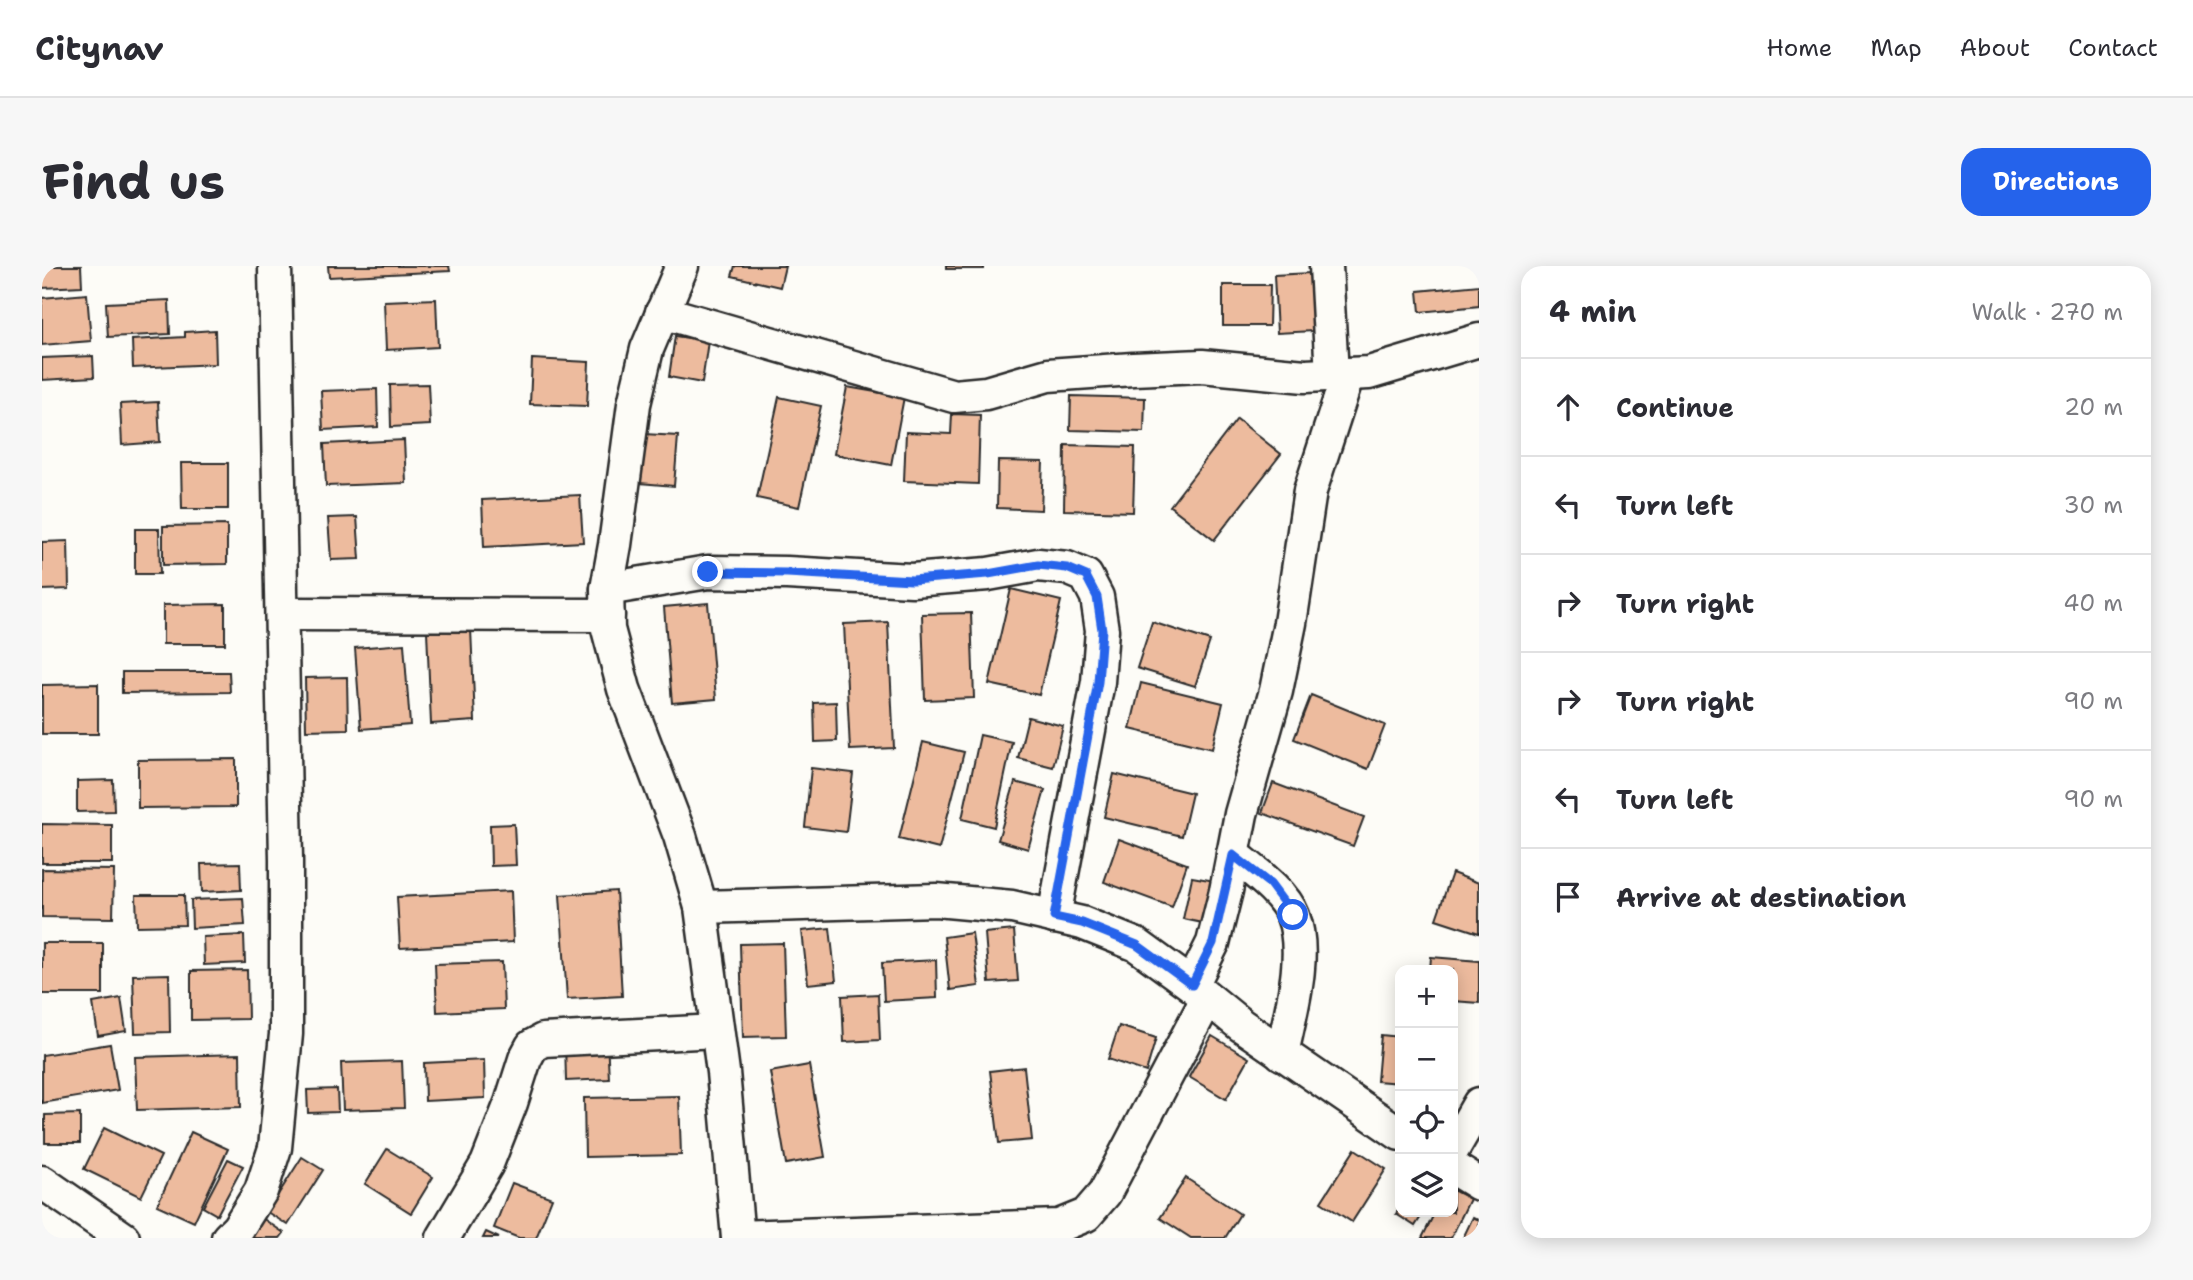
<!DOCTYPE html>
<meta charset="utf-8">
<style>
:root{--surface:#fff;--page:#f7f7f7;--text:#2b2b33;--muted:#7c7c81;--line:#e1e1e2;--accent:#2563eb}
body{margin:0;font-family:"Shantell Sans",sans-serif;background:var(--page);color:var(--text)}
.controls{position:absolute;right:21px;bottom:21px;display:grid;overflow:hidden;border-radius:14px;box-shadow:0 4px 18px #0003}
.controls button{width:63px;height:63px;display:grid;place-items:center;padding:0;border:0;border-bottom:2px solid var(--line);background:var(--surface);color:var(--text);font:35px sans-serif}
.stop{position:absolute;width:21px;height:21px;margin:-16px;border:5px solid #2563eb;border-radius:50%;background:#fff}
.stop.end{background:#2563eb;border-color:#fff;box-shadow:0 2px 7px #0008}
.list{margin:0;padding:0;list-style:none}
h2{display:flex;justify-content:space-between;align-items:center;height:91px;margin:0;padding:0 28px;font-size:30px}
h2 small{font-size:23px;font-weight:400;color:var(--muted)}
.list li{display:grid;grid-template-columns:46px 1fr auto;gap:21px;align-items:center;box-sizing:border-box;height:98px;padding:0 28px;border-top:2px solid var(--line)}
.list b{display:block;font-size:26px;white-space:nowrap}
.list em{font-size:23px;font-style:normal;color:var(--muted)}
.icon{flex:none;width:38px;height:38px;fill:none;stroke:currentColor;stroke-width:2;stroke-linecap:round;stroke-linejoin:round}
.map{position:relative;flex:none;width:1437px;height:972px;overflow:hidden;border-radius:21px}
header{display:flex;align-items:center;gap:42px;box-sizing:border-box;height:98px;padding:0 35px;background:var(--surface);border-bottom:2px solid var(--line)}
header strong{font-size:33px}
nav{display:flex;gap:38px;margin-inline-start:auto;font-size:24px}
.intro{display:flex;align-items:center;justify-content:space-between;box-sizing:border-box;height:168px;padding:0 42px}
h1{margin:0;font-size:49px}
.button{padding:18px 32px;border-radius:21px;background:var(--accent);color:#fff;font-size:24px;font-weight:700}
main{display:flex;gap:42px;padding:0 42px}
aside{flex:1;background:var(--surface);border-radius:21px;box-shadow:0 4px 18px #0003}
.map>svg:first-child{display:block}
.building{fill:#edbb9e;stroke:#2b2b2b;stroke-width:2}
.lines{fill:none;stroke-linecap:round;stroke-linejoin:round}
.minor-casing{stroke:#2b2b2b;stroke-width:37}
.minor{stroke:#fdfcf7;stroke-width:32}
.route{stroke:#2563eb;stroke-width:9}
</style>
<header>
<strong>Citynav</strong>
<nav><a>Home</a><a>Map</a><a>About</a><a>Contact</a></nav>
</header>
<div class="intro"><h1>Find us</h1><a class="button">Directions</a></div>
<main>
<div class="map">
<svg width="1437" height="972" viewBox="0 0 1437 972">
<rect width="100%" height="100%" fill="#fdfcf7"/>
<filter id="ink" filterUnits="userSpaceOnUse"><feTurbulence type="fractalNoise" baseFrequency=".0143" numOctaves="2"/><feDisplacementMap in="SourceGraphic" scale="14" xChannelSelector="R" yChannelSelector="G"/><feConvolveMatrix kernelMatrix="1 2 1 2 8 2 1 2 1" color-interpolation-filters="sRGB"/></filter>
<g filter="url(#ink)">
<g class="building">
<polygon points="0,0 39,0 40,20 0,22"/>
<polygon points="286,0 407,0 408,5 287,11"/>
<polygon points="693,0 743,0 738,21 690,10"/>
<rect x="904" y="0" width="38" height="3"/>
<polygon points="1268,7 1271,65 1235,67 1232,9"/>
<polygon points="1181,19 1228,19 1227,60 1181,60"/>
<polygon points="1437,19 1437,40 1378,46 1376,25"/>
<polygon points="45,28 49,75 0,79 0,32"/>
<polygon points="394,33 396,81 344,84 342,35"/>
<polygon points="127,34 128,68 66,71 64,37"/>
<polygon points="173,64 174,98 91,102 90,74 143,71 143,66"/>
<polygon points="633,70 666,75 660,117 627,111"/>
<polygon points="51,90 52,111 0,114 0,92"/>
<polygon points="490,93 547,96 545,140 488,138"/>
<polygon points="386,118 388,159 349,161 348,119"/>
<polygon points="805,121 862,131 849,199 792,188"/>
<polygon points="335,123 336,161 281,164 279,125"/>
<polygon points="1029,130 1103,132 1102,166 1028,164"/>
<polygon points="737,131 779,140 757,241 715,232"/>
<polygon points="116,136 118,176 80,179 78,138"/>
<polygon points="910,148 938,149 936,218 862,215 864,166 909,168"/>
<polygon points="1195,153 1239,188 1172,274 1128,240"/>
<polygon points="602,168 636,170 632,220 598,217"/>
<polygon points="362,174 364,217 284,220 282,178"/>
<polygon points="1023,179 1093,181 1091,246 1022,244"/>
<polygon points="956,195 1001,196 999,244 955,242"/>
<polygon points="139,197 186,197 186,243 140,243"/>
<polygon points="538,229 541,276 442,281 440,234"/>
<polygon points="315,251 318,293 289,294 286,252"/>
<polygon points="185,259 185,298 121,299 121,260"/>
<polygon points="93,263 117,263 118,308 93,308"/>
<polygon points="26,275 27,323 0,324 0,276"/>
<polygon points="969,323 1019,335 997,429 947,418"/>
<polygon points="666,337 674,433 630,437 622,341"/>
<polygon points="183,338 183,378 121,378 121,339"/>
<polygon points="929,347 932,432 883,434 880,348"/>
<polygon points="846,356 852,482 808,484 802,358"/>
<polygon points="1110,356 1168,375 1153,420 1095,402"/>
<polygon points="429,363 433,455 389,458 385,365"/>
<polygon points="362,378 368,459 319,463 313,382"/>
<polygon points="80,406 187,406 188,426 80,427"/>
<polygon points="305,411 306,463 264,464 263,412"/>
<polygon points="1099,417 1181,437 1170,483 1088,463"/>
<polygon points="56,418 56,468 0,468 0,419"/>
<polygon points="1269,429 1343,459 1326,503 1252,473"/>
<polygon points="794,436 795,475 773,476 772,437"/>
<polygon points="986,451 1021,460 1011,501 976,492"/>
<polygon points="938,469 970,476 952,561 920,553"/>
<polygon points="881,476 922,486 897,583 857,573"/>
<polygon points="194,493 194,541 96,542 96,494"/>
<polygon points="769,502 811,507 804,566 763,561"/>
<polygon points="1072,508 1150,527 1140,570 1062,551"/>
<polygon points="71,514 72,545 35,546 35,515"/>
<polygon points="973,516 1003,524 986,583 956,574"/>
<polygon points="1231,517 1322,551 1311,580 1220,547"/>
<polygon points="0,558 70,559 70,597 0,597"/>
<polygon points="472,558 474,599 449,600 448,559"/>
<polygon points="1077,573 1145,598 1130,641 1062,616"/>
<polygon points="198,597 199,624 160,626 159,598"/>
<polygon points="0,603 72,604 71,652 0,651"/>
<polygon points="1410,607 1437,617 1437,667 1394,653"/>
<polygon points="1150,611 1179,616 1170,659 1141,653"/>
<polygon points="469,625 471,676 358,682 355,631"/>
<polygon points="574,625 580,730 525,733 518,629"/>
<polygon points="94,629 142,629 143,659 95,660"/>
<polygon points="201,632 203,659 150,662 149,634"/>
<polygon points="788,662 794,715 766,718 760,665"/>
<polygon points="972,664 976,715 947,717 943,667"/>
<polygon points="930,667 937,720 908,724 902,671"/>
<polygon points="202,669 203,697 162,699 161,671"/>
<rect x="0" y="677" width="61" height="51"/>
<polygon points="741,677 744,770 701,771 698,678"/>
<polygon points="1389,691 1437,695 1437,737 1411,735 1411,704 1388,704"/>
<polygon points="894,694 895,732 842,735 840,697"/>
<polygon points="460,696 462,743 395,746 393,698"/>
<polygon points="205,704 206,753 149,754 149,705"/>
<polygon points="127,708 128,766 93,767 91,709"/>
<polygon points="836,728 838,774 802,776 800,730"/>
<polygon points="79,732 84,765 56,770 51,737"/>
<polygon points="1077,760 1114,772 1104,806 1066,793"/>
<polygon points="1339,769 1358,771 1358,817 1335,815"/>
<polygon points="1170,770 1207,792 1184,833 1147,811"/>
<polygon points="565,773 567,813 524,815 523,775"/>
<polygon points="1411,776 1416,777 1412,822 1411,822"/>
<polygon points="68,778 76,824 0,837 0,789"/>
<polygon points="198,788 199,841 95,844 93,791"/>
<polygon points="442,794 443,832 383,835 382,797"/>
<polygon points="360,795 362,842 301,844 299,797"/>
<polygon points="767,799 783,891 744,898 728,806"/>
<polygon points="982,801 990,874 957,877 948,805"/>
<polygon points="295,823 296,846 266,847 265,824"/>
<polygon points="637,830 639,889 543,891 542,832"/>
<polygon points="38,848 38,877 3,877 3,849"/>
<polygon points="62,862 119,890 99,931 42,903"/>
<polygon points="149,866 186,883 152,956 115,939"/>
<polygon points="345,883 391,911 369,947 323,918"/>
<polygon points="1313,883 1344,903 1310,956 1279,936"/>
<polygon points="260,891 281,904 246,959 225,946"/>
<polygon points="186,893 201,900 175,949 161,941"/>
<polygon points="1144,912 1198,948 1183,972 1149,972 1118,952"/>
<polygon points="470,917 510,932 494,972 477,972 452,962"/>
<polygon points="1411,924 1428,933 1409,972 1380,972 1393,946 1411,946"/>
<polygon points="1358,941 1358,946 1382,946 1373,960 1354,948"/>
<polygon points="1431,951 1437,954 1437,972 1421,972"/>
<polygon points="220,952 242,967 238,972 206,972"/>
<polygon points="444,966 457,972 441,972"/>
</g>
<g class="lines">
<defs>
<g id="minor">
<polyline points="640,0 605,83 592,138 573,279 565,323 566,363 582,423 638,570 659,641 681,806 696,972"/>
<polyline points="1284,0 1290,109"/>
<polyline points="620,46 912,130 944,127 1006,109 1091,103 1160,100 1263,110 1327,107 1437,74"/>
<polyline points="565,323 666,306 745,307 870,314 946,308 996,299 1025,302 1044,310 1055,331 1060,364 1056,416 1012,651"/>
<polyline points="240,348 566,349"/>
<path d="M 1191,588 C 1210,604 1242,626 1251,650 C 1266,689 1248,748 1240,788"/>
<polyline points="659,641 894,634 970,641 1040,657 1095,679 1150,719 1199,759 1358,868"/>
<polyline points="1150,719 1171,677 1184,625 1199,548 1234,425 1248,357 1268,225 1306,108"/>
<polyline points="1411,883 1437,838"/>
<polyline points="1411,902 1437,918"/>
<polyline points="0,916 81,972"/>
<polyline points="696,971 1017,960 1044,949 1063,927 1165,733"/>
<polyline points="186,972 196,962 219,925 233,882 244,768 244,594 233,0"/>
<polyline points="401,972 445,898 469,837 483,793 490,780 501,774 675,765"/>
</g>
</defs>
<use href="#minor" class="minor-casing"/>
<use href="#minor" class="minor"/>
</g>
</g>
<g class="lines" filter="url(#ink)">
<polyline class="route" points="666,306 745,307 870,314 946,308 996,299 1025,302 1044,310 1055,331 1060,364 1056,416 1012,651 1040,657 1095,679 1150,719 1171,677 1191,589 1228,618 1251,649"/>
</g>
</svg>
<div class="controls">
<button>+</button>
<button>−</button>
<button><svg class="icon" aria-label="locate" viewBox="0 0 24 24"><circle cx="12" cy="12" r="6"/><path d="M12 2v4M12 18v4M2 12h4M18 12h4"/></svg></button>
<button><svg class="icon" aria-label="layers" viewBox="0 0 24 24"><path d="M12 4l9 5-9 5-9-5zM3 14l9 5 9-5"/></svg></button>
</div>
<div class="stop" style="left:1251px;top:649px"></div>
<div class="stop end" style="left:666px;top:306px"></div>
</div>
<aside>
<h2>4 min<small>Walk · 270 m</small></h2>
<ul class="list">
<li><svg class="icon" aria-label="ahead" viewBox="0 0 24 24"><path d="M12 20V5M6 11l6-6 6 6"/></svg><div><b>Continue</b></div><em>20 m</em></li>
<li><svg class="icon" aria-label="left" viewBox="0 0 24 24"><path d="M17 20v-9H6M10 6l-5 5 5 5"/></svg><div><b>Turn left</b></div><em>30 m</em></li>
<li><svg class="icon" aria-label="right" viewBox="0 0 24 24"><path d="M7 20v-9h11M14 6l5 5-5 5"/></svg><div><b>Turn right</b></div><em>40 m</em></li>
<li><svg class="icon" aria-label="right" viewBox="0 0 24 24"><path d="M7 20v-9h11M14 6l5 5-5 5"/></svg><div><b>Turn right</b></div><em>90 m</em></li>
<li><svg class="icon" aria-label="left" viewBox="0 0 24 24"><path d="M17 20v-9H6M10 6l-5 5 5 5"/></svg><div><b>Turn left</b></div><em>90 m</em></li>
<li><svg class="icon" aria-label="arrive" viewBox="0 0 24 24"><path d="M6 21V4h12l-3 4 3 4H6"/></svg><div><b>Arrive at destination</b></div></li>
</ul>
</aside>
</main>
